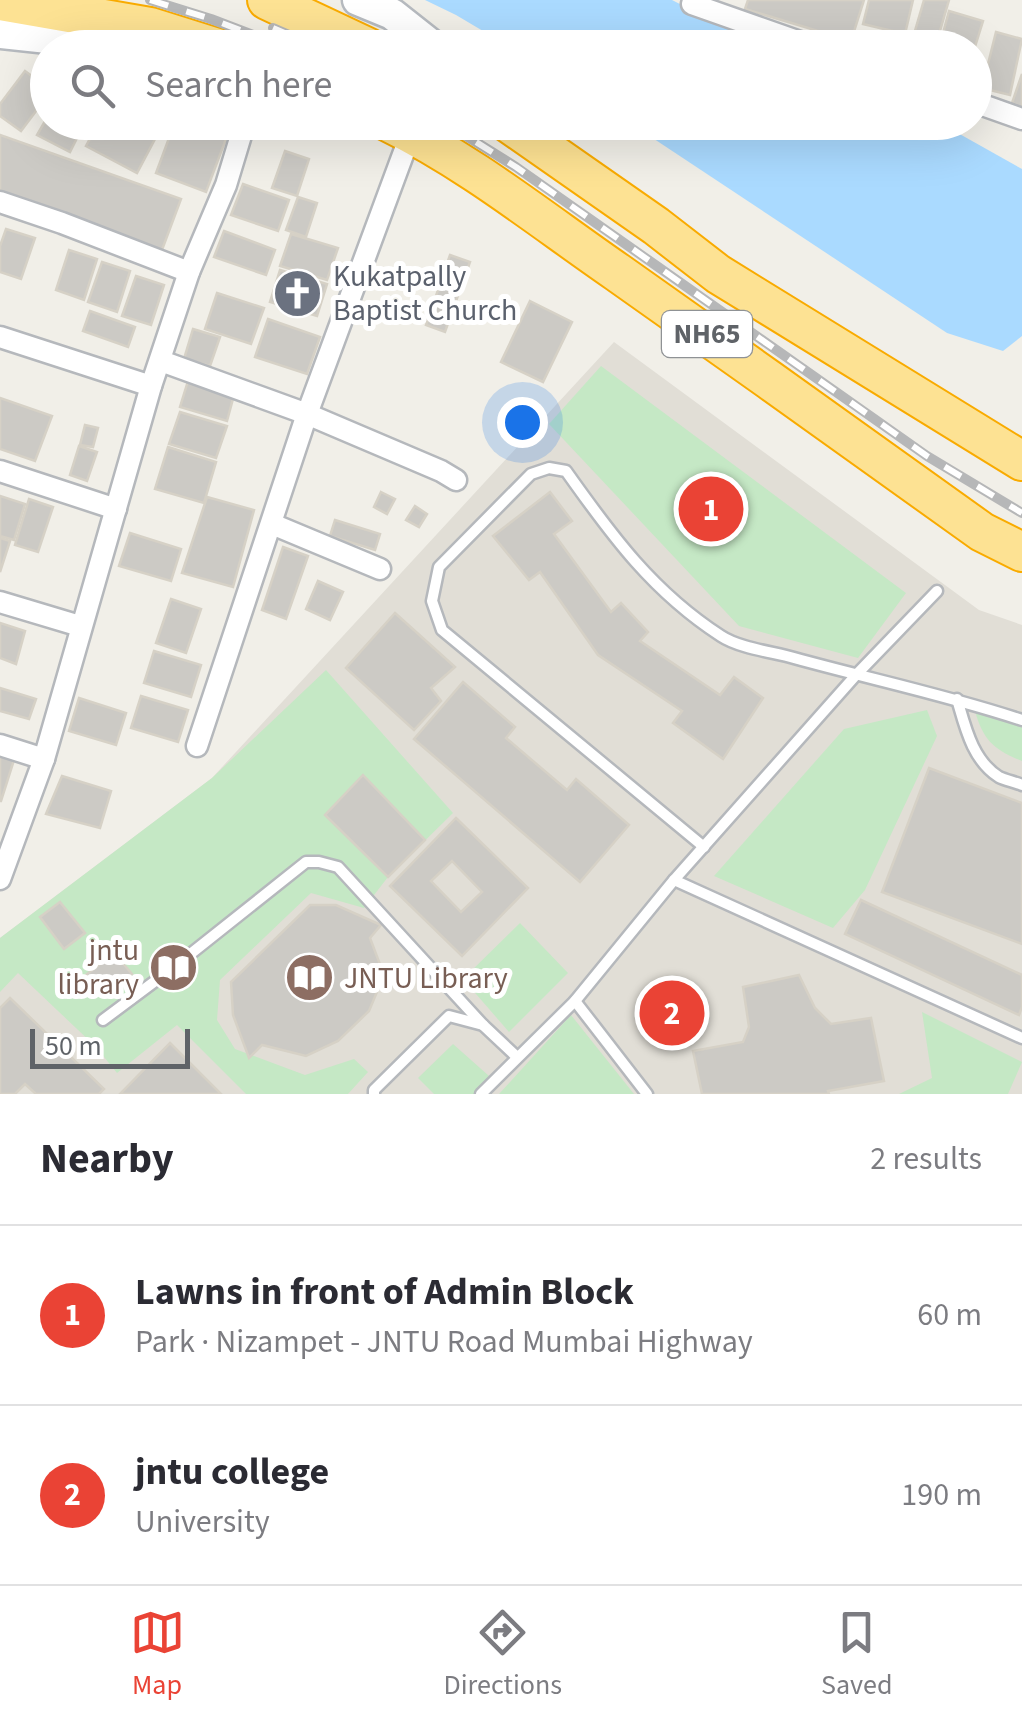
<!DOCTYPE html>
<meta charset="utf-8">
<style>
:root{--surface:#fff;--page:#f7f7f7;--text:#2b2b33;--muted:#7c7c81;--line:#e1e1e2;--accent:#ea4335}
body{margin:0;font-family:"Source Sans 3",sans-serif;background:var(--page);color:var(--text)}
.scale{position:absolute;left:30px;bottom:25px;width:160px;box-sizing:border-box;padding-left:10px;border:5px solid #5f6368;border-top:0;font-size:28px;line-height:35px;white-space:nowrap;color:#5f6368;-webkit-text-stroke:8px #fff;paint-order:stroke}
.you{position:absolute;left:522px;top:422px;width:35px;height:35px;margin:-25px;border:8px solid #fff;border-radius:50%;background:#1a73e8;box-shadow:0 0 0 15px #1a73e833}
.badge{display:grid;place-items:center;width:65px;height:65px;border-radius:50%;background:var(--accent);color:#fff;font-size:32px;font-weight:700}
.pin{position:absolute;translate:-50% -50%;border:5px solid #fff;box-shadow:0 2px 10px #0006}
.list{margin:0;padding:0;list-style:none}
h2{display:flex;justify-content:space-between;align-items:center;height:130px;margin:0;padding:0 40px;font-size:42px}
h2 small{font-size:32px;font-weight:400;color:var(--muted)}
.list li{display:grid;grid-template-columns:65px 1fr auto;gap:30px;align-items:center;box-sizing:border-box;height:180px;padding:0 40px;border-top:2px solid var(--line)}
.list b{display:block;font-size:38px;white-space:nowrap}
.list p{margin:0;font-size:32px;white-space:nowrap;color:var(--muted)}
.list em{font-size:32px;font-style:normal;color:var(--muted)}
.icon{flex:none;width:55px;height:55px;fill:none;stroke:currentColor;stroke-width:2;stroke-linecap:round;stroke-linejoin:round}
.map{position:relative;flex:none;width:1022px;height:1094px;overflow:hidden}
.search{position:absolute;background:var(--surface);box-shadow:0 10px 40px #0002;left:30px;right:30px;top:30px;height:110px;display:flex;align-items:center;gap:25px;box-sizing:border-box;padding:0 35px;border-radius:55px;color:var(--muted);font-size:38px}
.sheet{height:490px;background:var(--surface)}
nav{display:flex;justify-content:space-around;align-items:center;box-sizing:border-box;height:140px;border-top:2px solid var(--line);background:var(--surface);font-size:28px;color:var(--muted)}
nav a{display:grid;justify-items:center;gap:5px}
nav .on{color:var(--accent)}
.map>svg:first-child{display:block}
.education{fill:#e1ded6}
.green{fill:#c5e8c5}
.water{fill:#aadaff}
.building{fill:#cccac5;stroke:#d6d1c6;stroke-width:2.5;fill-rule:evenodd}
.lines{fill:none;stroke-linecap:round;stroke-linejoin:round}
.lane-casing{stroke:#b5b8bc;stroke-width:15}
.street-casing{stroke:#b5b8bc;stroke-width:25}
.secondary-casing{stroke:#b6babf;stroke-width:35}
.highway-casing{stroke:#f9ab00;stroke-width:42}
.lane{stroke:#fff;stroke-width:10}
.street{stroke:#fff;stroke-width:20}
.secondary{stroke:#fff;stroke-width:30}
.highway{stroke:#fde293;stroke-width:38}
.rail-casing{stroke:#b6b7b8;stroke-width:10}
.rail{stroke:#fff;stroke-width:6;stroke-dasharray:19;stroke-linecap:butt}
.labels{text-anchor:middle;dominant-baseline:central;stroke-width:10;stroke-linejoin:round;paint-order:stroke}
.shield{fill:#fff;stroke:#8f9295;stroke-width:2.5}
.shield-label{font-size:28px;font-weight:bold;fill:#5f6368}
.worship-label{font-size:30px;fill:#5b616d;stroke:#fff;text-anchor:start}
.education-label{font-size:30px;fill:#785e54;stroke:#fff;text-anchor:end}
</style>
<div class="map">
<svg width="1022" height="1094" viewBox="0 0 1022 1094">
<rect width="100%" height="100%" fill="#f1efe8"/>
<polygon class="education" points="614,342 979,610 1022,625 1022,1094 0,1094 0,938 212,778"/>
<g class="green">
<polygon points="601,366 906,593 858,658 739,626 549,424"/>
<polygon points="326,670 453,813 388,877 364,908 311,893 220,980 217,1020 235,1049 305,1075 354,1059 368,1072 348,1094 246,1094 177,1025 117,1073 96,1047 18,973 0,992 0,938 212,778"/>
<polygon points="927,710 937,736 865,890 833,928 714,876 844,729"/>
<path d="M 975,711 L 1022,727 L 1022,761 C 994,750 983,740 975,711 Z"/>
<polygon points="520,923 568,973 509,1032 463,979"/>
<polygon points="922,1012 1022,1062 1008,1094 899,1094 932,1078"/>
<polygon points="571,1015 634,1094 499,1094"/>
<polygon points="453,1044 489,1076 478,1094 434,1094 418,1078"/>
</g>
<g class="water">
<polygon points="425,0 672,0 715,22 781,47 510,47 456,15"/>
<polygon points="630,123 940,123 1022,169 1022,336 1003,351 947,333"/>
</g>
<g class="building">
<polygon points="748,0 864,0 851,41 745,9"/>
<polygon points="869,0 913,0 905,34 863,24"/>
<polygon points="924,0 949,0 935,48 910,48"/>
<polygon points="949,11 983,21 974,50 974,48 939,48"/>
<polygon points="996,32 1022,39 1010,95 982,88"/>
<polygon points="25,71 48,88 48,95 21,131 0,116 0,104"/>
<polygon points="1022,74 1022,107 1012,103"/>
<polygon points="48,116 48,122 85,122 70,152 37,135"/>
<polygon points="99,122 164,122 137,173 86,146"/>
<polygon points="175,122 232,123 206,192 156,173"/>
<polygon points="0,135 181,199 162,250 0,192"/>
<polygon points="285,151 309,159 297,196 272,188"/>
<polygon points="243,184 289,200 278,231 231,215"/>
<polygon points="298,197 317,203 306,237 286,230"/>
<polygon points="6,229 35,238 21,279 0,272 0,246"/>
<polygon points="224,231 275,250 266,275 214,257"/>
<polygon points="291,234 338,248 327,280 280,266"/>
<polygon points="69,250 97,259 84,300 56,290"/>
<polygon points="450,255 470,262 445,332 426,325"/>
<polygon points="102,262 130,271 117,312 88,302"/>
<polygon points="280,270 327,284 317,316 270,302"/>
<polygon points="136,276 164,285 151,325 122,316"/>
<polygon points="217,293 264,308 251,344 205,329"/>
<polygon points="530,301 572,322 543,382 501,362"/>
<polygon points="90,311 135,327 128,347 83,331"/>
<polygon points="268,319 320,337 307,374 255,357"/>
<polygon points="193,329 220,337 210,366 184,359"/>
<polygon points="188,381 234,395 227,421 180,407"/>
<polygon points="0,398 52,416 35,461 0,449"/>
<polygon points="180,412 227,426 216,458 169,444"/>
<polygon points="85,425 98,428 93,447 80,445"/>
<polygon points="79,446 97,452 87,481 70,475"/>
<polygon points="168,447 216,462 204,503 155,489"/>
<polygon points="381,492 395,499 387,514 374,507"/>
<polygon points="550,492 572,521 554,534 611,612 621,603 648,632 640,641 720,695 734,677 763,698 723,759 673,723 682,711 598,655 540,572 529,580 493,536"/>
<polygon points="0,496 25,504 14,540 0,536"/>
<polygon points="207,497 254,510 233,587 182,573"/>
<polygon points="29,499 53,507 38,552 15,545"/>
<polygon points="415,506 427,514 419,527 406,520"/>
<polygon points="335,520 380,534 375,550 330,536"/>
<polygon points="130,533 181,549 171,581 119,566"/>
<polygon points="0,538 10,541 0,572"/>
<polygon points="283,547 308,556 286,619 262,610"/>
<polygon points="318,581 343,592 330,620 306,609"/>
<polygon points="171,599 201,609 186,653 156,643"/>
<polygon points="395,613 455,667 431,688 441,701 414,730 346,668"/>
<polygon points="0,623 25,631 16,664 0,658"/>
<polygon points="154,651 201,665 191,697 144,683"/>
<polygon points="463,682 515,727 506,738 567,790 576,779 629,825 580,882 414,739"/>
<polygon points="0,688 36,699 29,719 0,711"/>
<polygon points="141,696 188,710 178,742 131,728"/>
<polygon points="79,698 126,713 116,745 69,731"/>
<polygon points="0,756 14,760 1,801 0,801"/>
<polygon points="929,768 1022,803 1022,944 882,892"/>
<polygon points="363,775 425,840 388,877 325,815"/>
<polygon points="62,776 111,791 100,828 46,814"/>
<path d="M 456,818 L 528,888 L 462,956 L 390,886 ZM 452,861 L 482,892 L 461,912 L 431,881 Z"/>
<polygon points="861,900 1022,975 1022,1007 1019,1015 845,934"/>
<polygon points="60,902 85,933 64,949 40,917"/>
<polygon points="310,905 336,905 381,925 370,938 384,975 369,1011 338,1041 306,1056 262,1045 249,1058 233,1015 231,982"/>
<polygon points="114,953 132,974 104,997 86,975"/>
<polygon points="799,975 815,1008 831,1024 871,1018 884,1081 828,1091 829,1094 702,1094 693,1051 743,1042 749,1027 743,987"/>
<polygon points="10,998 104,1089 99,1094 36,1094 25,1084 15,1094 0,1094 0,1008"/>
<polygon points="170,1043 221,1094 120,1094"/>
</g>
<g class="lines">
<defs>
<g id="lane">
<path d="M 957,699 C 965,726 972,760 999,777 C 1005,780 1015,782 1022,785"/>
<path d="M 704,847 L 442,630 L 432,601 L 439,567 L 531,474 L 549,468 L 566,471 C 612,536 653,592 721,636 C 739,648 773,652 794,658 C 870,679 947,695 1022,720"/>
<polyline points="674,880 1022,1038"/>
<polyline points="575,1001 647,1094"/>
<polyline points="103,1020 174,967 306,862 319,862 338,867 483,1025"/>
<polyline points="374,1094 374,1090 449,1016 483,1025 517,1057"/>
<polyline points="481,1094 575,1001 674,880 856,675 937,591"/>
</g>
<g id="street">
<polyline points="692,4 817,48"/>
<polyline points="974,102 1022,119"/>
<polyline points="0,202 62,223 189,272"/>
<polyline points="0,337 151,386"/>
<polyline points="161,361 307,414 441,471 456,480"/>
<polyline points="0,471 116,509"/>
<polyline points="272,524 380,569"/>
<polyline points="0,602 80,626"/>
<polyline points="0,745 44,759"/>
<polyline points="197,746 307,414 411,133"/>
<polyline points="0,879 44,759 151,386 189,272 226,185 245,122"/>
</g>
<g id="secondary">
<polyline points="358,0 392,14 435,48"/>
<polyline points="0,33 141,48"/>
</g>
<g id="highway">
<polyline points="267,0 369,48"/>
<polyline points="0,1 150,27 217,48"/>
<path d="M 388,122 C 470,162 543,221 617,272 C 739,358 861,445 982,532 L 1022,552"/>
<polyline points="507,122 656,226 718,274 1022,461"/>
</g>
</defs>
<use href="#lane" class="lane-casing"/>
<use href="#street" class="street-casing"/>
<use href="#secondary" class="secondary-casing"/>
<use href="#highway" class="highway-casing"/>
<use href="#lane" class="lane"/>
<use href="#street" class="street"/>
<use href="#secondary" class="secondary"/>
<use href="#highway" class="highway"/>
<defs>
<g id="rail">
<polyline points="150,0 211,19 287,48"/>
<polyline points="273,28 319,48"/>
<polyline points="444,122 516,167 927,456 1022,513"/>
</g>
</defs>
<use href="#rail" class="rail-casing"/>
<use href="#rail" class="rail"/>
</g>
<defs>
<symbol id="church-disc" viewBox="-11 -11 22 22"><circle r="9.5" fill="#6b7280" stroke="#fff"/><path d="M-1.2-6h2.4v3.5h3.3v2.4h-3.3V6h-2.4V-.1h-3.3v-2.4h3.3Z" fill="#fff"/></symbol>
<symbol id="library-disc" viewBox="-11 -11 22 22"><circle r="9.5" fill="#8d6e63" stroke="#fff"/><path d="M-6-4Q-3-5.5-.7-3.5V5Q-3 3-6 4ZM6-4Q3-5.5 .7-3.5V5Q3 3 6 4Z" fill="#fff"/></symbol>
</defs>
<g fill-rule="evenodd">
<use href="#church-disc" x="270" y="266" width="55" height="55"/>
<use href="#library-disc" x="146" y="940" width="55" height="55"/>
<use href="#library-disc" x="282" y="950" width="55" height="55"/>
</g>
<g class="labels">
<rect class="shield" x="662" y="311" width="90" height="46" rx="8"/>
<g class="shield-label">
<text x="707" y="334">NH65</text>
</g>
<g class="worship-label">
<text x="333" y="276">Kukatpally<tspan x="333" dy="34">Baptist Church</tspan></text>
</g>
<g class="education-label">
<text x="139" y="950">jntu<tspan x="139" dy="34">library</tspan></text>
<text x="344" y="978" text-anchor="start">JNTU Library</text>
</g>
</g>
</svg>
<div class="scale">50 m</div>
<div class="you"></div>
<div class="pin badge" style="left:711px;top:509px">1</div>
<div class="pin badge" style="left:672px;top:1013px">2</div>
<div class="search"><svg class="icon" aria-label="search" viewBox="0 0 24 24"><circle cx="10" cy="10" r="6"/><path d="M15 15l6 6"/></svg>Search here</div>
</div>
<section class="sheet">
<h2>Nearby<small>2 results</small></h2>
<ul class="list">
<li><span class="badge">1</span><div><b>Lawns in front of Admin Block</b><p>Park · Nizampet - JNTU Road Mumbai Highway</p></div><em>60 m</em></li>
<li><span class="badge">2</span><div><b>jntu college</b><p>University</p></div><em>190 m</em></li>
</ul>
</section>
<nav>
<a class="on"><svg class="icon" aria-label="map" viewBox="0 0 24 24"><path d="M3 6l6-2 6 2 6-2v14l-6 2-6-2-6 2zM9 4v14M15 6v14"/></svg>Map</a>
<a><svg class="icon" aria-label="directions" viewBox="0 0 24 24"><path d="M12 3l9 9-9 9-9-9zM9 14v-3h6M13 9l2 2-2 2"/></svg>Directions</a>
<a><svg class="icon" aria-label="saved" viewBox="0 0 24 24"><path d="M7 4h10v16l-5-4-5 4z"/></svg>Saved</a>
</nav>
